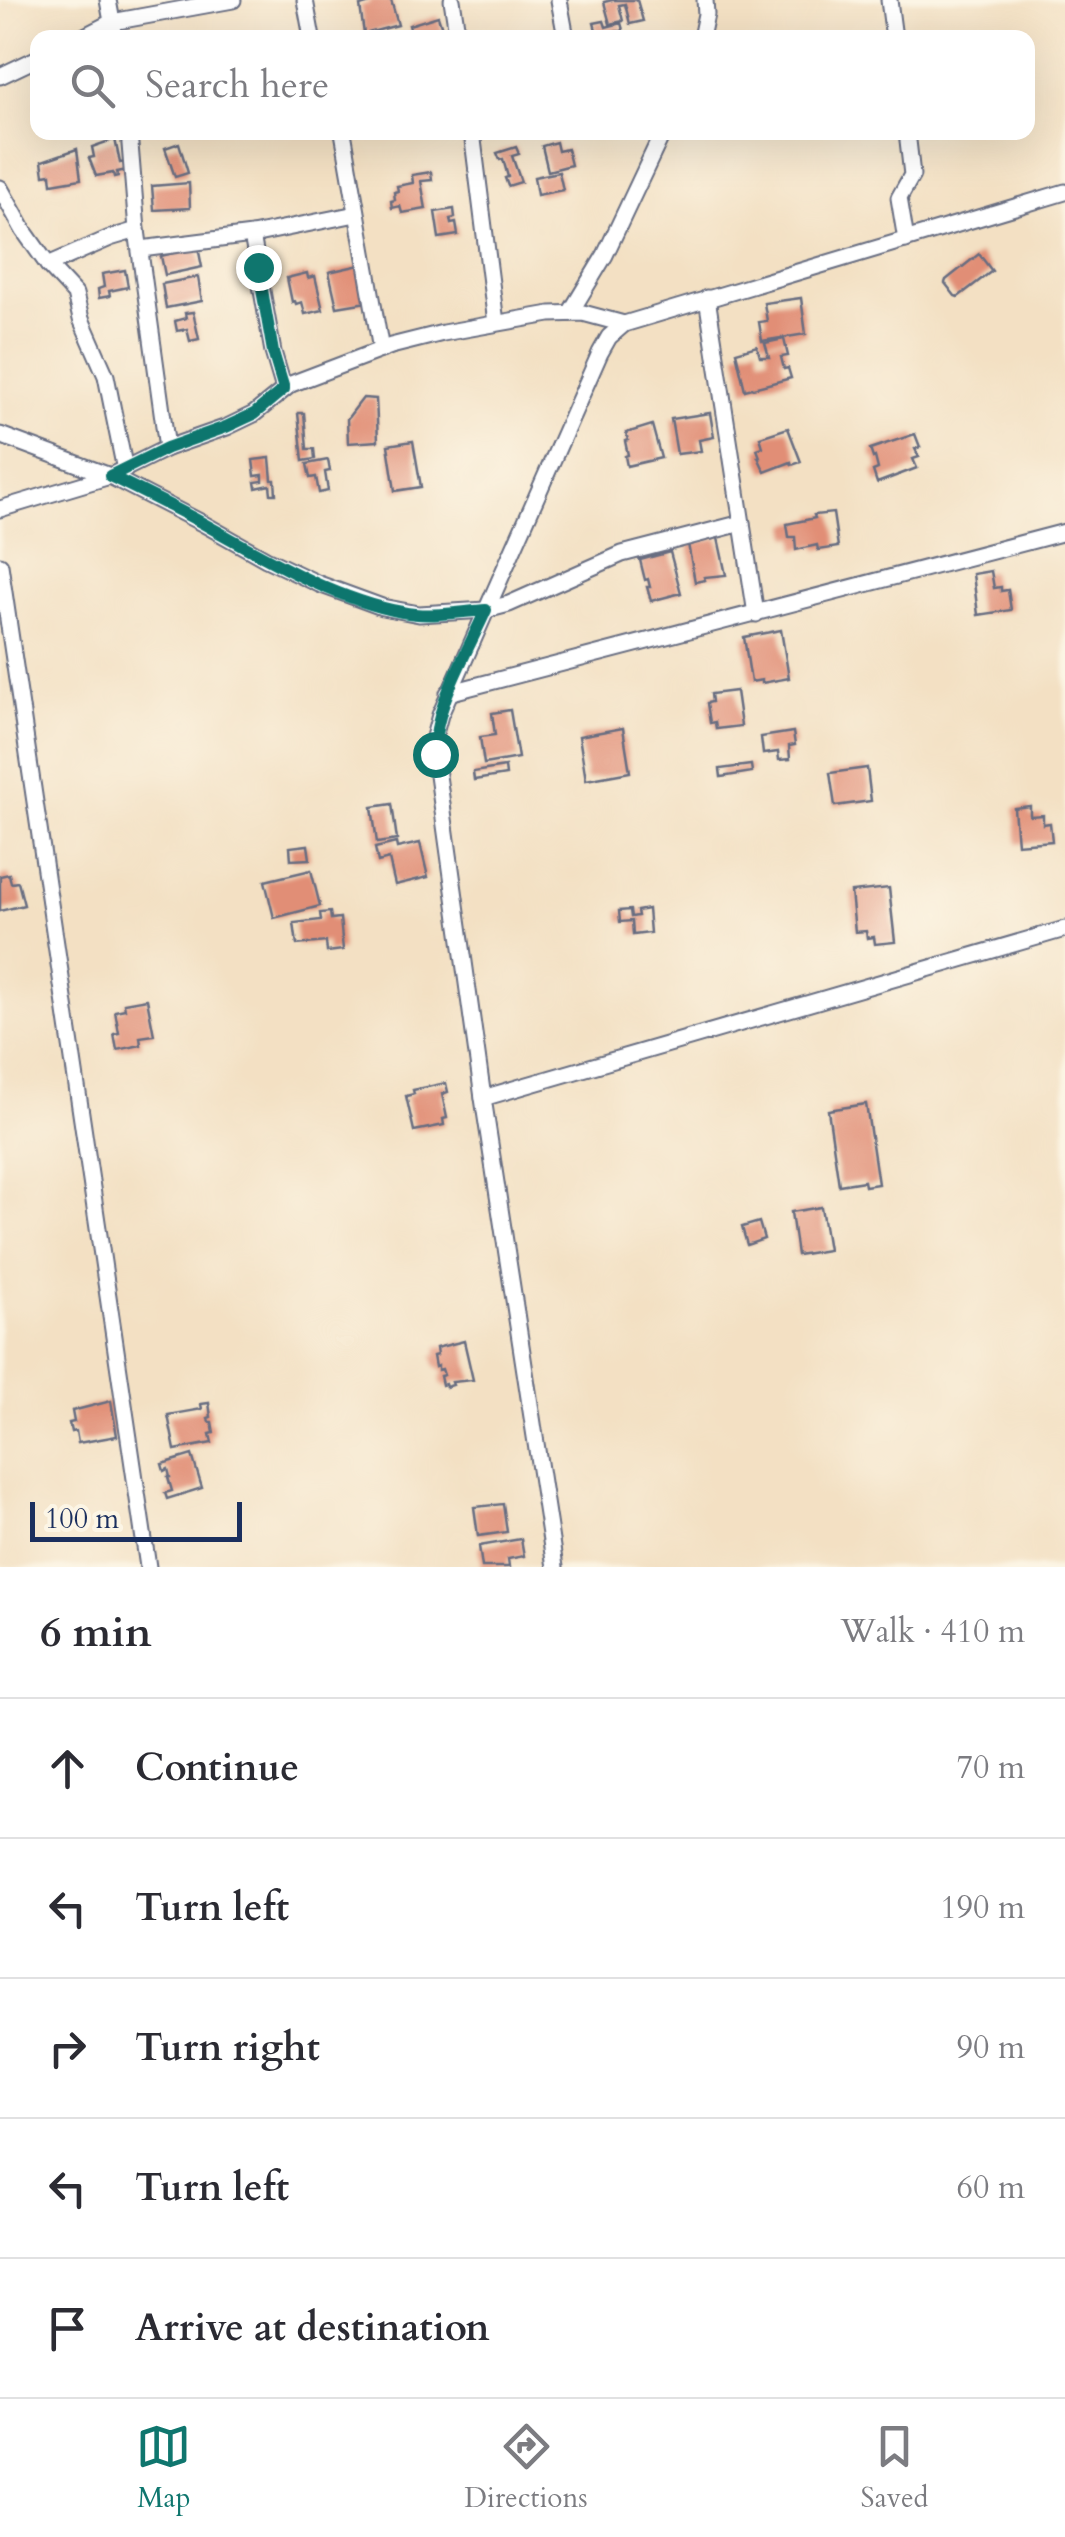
<!DOCTYPE html>
<meta charset="utf-8">
<style>
:root{--surface:#fff;--page:#f2f2f3;--text:#2b2b33;--muted:#7c7c81;--line:#e1e1e2;--accent:#0f766e}
body{margin:0;font-family:Cardo,serif;background:var(--page);color:var(--text)}
.scale{position:absolute;left:30px;bottom:25px;width:212px;box-sizing:border-box;padding-left:10px;border:5px solid #1b2f5e;border-top:0;font-size:28px;line-height:35px;white-space:nowrap;color:#1b2f5e;-webkit-text-stroke:8px #fcf5e5;paint-order:stroke}
.stop{position:absolute;width:30px;height:30px;margin:-22px;border:8px solid #0f766e;border-radius:50%;background:#fff}
.stop.end{background:#0f766e;border-color:#fff;box-shadow:0 2px 10px #0008}
.list{margin:0;padding:0;list-style:none}
h2{display:flex;justify-content:space-between;align-items:center;height:130px;margin:0;padding:0 40px;font-size:42px}
h2 small{font-size:32px;font-weight:400;color:var(--muted)}
.list li{display:grid;grid-template-columns:65px 1fr auto;gap:30px;align-items:center;box-sizing:border-box;height:140px;padding:0 40px;border-top:2px solid var(--line)}
.list b{display:block;font-size:38px;white-space:nowrap}
.list em{font-size:32px;font-style:normal;color:var(--muted)}
.icon{flex:none;width:55px;height:55px;fill:none;stroke:currentColor;stroke-width:2;stroke-linecap:round;stroke-linejoin:round}
.map{position:relative;flex:none;width:1065px;height:1567px;overflow:hidden}
.search{position:absolute;background:var(--surface);box-shadow:0 10px 40px #0002;left:30px;right:30px;top:30px;height:110px;display:flex;align-items:center;gap:25px;box-sizing:border-box;padding:0 35px;border-radius:20px;color:var(--muted);font-size:38px}
.sheet{height:830px;background:var(--surface)}
nav{display:flex;justify-content:space-around;align-items:center;box-sizing:border-box;height:140px;border-top:2px solid var(--line);background:var(--surface);font-size:28px;color:var(--muted)}
nav a{display:grid;justify-items:center;gap:5px}
nav .on{color:var(--accent)}
.map>svg:first-child{display:block}
.building{fill:#e18e76}
.lines{fill:none;stroke-linecap:round;stroke-linejoin:round}
.street-casing{stroke:#676d81;stroke-width:19}
.street{stroke:#fff;stroke-width:15}
.route{stroke:#0f766e;stroke-width:12}
</style>
<div class="map">
<svg width="1065" height="1567" viewBox="0 0 1065 1567">
<rect width="100%" height="100%" fill="#fcf5e5"/>
<filter id="ink" filterUnits="userSpaceOnUse"><feTurbulence type="fractalNoise" baseFrequency=".01" numOctaves="2"/><feDisplacementMap in="SourceGraphic" scale="20" xChannelSelector="R" yChannelSelector="G"/><feConvolveMatrix kernelMatrix="1 2 1 2 8 2 1 2 1" color-interpolation-filters="sRGB"/></filter>
<filter id="wash" filterUnits="userSpaceOnUse"><feTurbulence type="fractalNoise" baseFrequency=".0048" numOctaves="4" result="noise"/><feDisplacementMap in="SourceGraphic" scale="40" xChannelSelector="R" yChannelSelector="G"/><feGaussianBlur stdDeviation="2.25" result="paint"/><feColorMatrix in="noise" values="0 0 0 0 0 0 0 0 0 0 0 0 0 0 0 0 0 1.4 0 .05"/><feComposite in="paint" operator="in"/></filter>
<g filter="url(#wash)">
<rect width="100%" height="100%" fill="#f3e0c3"/>
<g id="blocks">
<g class="building">
<polygon points="370,0 391,0 398,25 364,34 360,6 370,3"/>
<polygon points="612,0 637,0 643,21 630,24 625,4 619,5 623,21 610,24 604,2"/>
<polygon points="438,16 443,31 440,32 442,38 413,38 409,25"/>
<polygon points="604,21 606,27 621,23 623,30 614,32 614,35 607,38 590,38 589,31 596,30 594,23"/>
<polygon points="115,139 120,163 125,162 127,170 117,172 118,176 114,177 113,173 96,176 89,158 94,157 92,147"/>
<polygon points="556,142 558,151 567,149 571,165 548,171 542,146"/>
<polygon points="179,143 188,173 175,177 165,148"/>
<polygon points="516,147 519,154 512,156 521,182 508,186 505,178 508,177 503,159 500,160 497,153"/>
<polygon points="77,149 81,179 52,184 51,174 44,175 42,161"/>
<polygon points="431,172 432,180 421,181 426,209 402,213 400,206 392,208 391,201 395,200 394,192 398,191 397,186 413,183 412,175"/>
<polygon points="559,172 563,190 537,195 534,177"/>
<polygon points="189,183 190,208 154,210 152,186"/>
<polygon points="454,209 455,218 450,219 451,224 456,223 458,235 439,238 435,212"/>
<polygon points="198,247 202,267 165,275 161,256"/>
<polygon points="979,254 992,271 958,297 955,296 945,283 946,280"/>
<polygon points="360,265 367,302 337,307 329,272"/>
<polygon points="125,270 128,287 109,291 110,296 99,298 98,289 104,287 102,274"/>
<polygon points="307,273 308,278 315,276 323,310 305,314 302,302 296,304 295,301 292,302 287,278"/>
<polygon points="198,277 202,301 166,308 162,284"/>
<polygon points="801,298 806,334 762,341 759,322 767,321 764,303"/>
<polygon points="193,312 199,339 190,341 187,329 177,331 175,321 186,318 185,313"/>
<polygon points="784,339 788,356 781,357 784,369 788,368 791,378 745,390 736,352 757,346 760,357 769,357 765,343"/>
<polygon points="363,398 376,399 378,441 348,443 347,419"/>
<polygon points="298,413 304,413 307,449 314,449 315,459 303,461"/>
<polygon points="710,413 714,437 699,440 701,451 677,454 671,419"/>
<polygon points="652,425 661,458 627,466 625,456 628,455 625,441 628,440 626,433"/>
<polygon points="788,428 801,462 792,465 791,462 765,472 758,457 760,457 757,449 763,447 760,437"/>
<polygon points="915,434 920,447 915,449 919,457 913,459 917,468 877,483 873,471 878,469 875,457 873,458 870,449"/>
<polygon points="413,441 421,487 395,491 388,445"/>
<polygon points="270,458 272,480 275,480 276,494 271,494 270,485 256,488 255,482 263,481 263,475 255,476 253,460"/>
<polygon points="328,460 330,471 325,472 328,491 319,493 316,477 310,478 307,464"/>
<polygon points="833,513 838,547 818,550 817,545 796,550 795,537 789,537 787,524 815,518 814,515"/>
<polygon points="718,538 726,575 704,577 705,580 695,582 688,544"/>
<polygon points="670,552 681,593 651,601 647,587 650,587 648,579 645,580 640,560"/>
<polygon points="991,571 994,588 1001,587 1001,591 1008,590 1011,610 978,615 973,574"/>
<polygon points="781,630 789,678 762,683 762,680 751,682 744,637"/>
<polygon points="736,691 741,726 716,729 715,722 710,723 707,703 712,702 711,694"/>
<polygon points="510,710 518,758 484,764 480,737 495,735 492,713"/>
<polygon points="623,728 630,772 586,780 579,736"/>
<polygon points="793,732 795,745 789,746 790,759 779,760 778,752 763,754 761,737"/>
<polygon points="751,765 752,772 721,777 720,769"/>
<polygon points="505,767 506,775 474,780 473,772"/>
<polygon points="867,768 871,801 835,806 830,773"/>
<polygon points="392,804 397,840 377,843 372,807"/>
<polygon points="1030,806 1030,816 1043,815 1043,824 1050,823 1052,841 1017,844 1014,808"/>
<polygon points="396,843 397,848 420,843 428,877 395,885 389,859 378,862 375,848"/>
<polygon points="308,845 310,859 291,860 290,847"/>
<polygon points="311,870 320,906 274,918 265,881"/>
<polygon points="9,874 11,883 18,882 24,905 0,911 0,876"/>
<polygon points="889,888 895,942 875,944 874,937 867,938 866,931 855,932 851,892"/>
<polygon points="648,909 650,933 633,935 632,921 620,922 619,911 630,910 631,917 638,916 637,911"/>
<polygon points="330,912 331,919 340,918 343,950 327,952 326,942 297,945 294,923 321,920 320,913"/>
<polygon points="147,999 154,1035 140,1037 141,1045 117,1050 114,1034 119,1033 115,1011 125,1009 124,1003"/>
<polygon points="446,1083 448,1092 442,1094 447,1118 443,1119 444,1125 414,1131 406,1096 414,1094 413,1090"/>
<polygon points="866,1104 878,1184 865,1186 864,1181 839,1185 828,1110"/>
<polygon points="821,1207 828,1250 797,1255 791,1212"/>
<polygon points="759,1222 764,1239 747,1245 742,1227"/>
<polygon points="464,1341 473,1380 452,1382 453,1385 446,1387 445,1384 442,1385 440,1376 444,1375 442,1369 438,1370 438,1366 435,1367 433,1356 437,1355 436,1348"/>
<polygon points="111,1401 117,1436 78,1443 76,1431 71,1432 69,1423 74,1422 72,1411"/>
<polygon points="209,1403 211,1417 208,1418 209,1422 212,1422 214,1433 210,1434 212,1443 175,1450 168,1415 202,1409 201,1404"/>
<polygon points="192,1455 202,1488 167,1499 165,1493 172,1491 168,1477 170,1477 168,1469 164,1471 162,1464"/>
<polygon points="503,1504 507,1532 478,1536 474,1507"/>
<polygon points="521,1539 524,1556 508,1559 509,1567 482,1567 479,1546"/>
</g>
</g>
</g>
<g filter="url(#ink)">
<use href="#blocks" fill-opacity="0" stroke="#676d81" stroke-width="2.5"/>
<g class="lines">
<defs>
<g id="street">
<polyline points="108,0 115,38"/>
<polyline points="305,0 312,38"/>
<polyline points="452,0 458,38"/>
<polyline points="559,0 566,38"/>
<polyline points="889,0 894,38"/>
<polyline points="81,38 112,22 233,0"/>
<polyline points="701,38 706,14 705,0"/>
<polyline points="0,76 38,58"/>
<polyline points="129,132 137,230 167,448"/>
<polyline points="343,132 381,350"/>
<polyline points="472,132 496,323"/>
<polyline points="0,188 24,231 48,265 75,294 81,319 106,376 125,470"/>
<polyline points="252,235 273,352 284,389"/>
<polyline points="906,240 899,198 912,175 907,132"/>
<polyline points="141,249 252,235 356,214"/>
<polyline points="48,265 110,238 137,230"/>
<polyline points="707,298 756,614"/>
<polyline points="570,313 605,255 663,132"/>
<polyline points="0,435 110,476 0,509"/>
<polyline points="110,476 202,523 266,559 319,584 382,607 419,614 486,610 509,604 622,554 742,523"/>
<polyline points="110,476 167,448 227,427 254,414 291,384 391,346 443,333 550,314 583,313 624,324"/>
<polyline points="0,565 148,1567"/>
<polyline points="448,693 1065,532"/>
<polyline points="483,1098 1065,929"/>
<polyline points="555,1567 483,1098 435,754 434,737 440,715 600,353 609,337 624,324 1065,192"/>
</g>
</defs>
<use href="#street" class="street-casing"/>
<use href="#street" class="street"/>
</g>
</g>
<g class="lines" filter="url(#ink)">
<path class="route" d="M 258,267 L 273,352 L 284,389 L 254,414 L 226,427 L 167,448 L 110,476 C 145,493 180,510 213,529 C 273,562 334,599 402,612 C 429,618 459,612 486,610 C 467,653 433,707 435,754"/>
</g>
</svg>
<div class="scale">100 m</div>
<div class="stop" style="left:435px;top:754px"></div>
<div class="stop end" style="left:258px;top:267px"></div>
<div class="search"><svg class="icon" aria-label="search" viewBox="0 0 24 24"><circle cx="10" cy="10" r="6"/><path d="M15 15l6 6"/></svg>Search here</div>
</div>
<section class="sheet">
<h2>6 min<small>Walk · 410 m</small></h2>
<ul class="list">
<li><svg class="icon" aria-label="ahead" viewBox="0 0 24 24"><path d="M12 20V5M6 11l6-6 6 6"/></svg><div><b>Continue</b></div><em>70 m</em></li>
<li><svg class="icon" aria-label="left" viewBox="0 0 24 24"><path d="M17 20v-9H6M10 6l-5 5 5 5"/></svg><div><b>Turn left</b></div><em>190 m</em></li>
<li><svg class="icon" aria-label="right" viewBox="0 0 24 24"><path d="M7 20v-9h11M14 6l5 5-5 5"/></svg><div><b>Turn right</b></div><em>90 m</em></li>
<li><svg class="icon" aria-label="left" viewBox="0 0 24 24"><path d="M17 20v-9H6M10 6l-5 5 5 5"/></svg><div><b>Turn left</b></div><em>60 m</em></li>
<li><svg class="icon" aria-label="arrive" viewBox="0 0 24 24"><path d="M6 21V4h12l-3 4 3 4H6"/></svg><div><b>Arrive at destination</b></div></li>
</ul>
</section>
<nav>
<a class="on"><svg class="icon" aria-label="map" viewBox="0 0 24 24"><path d="M3 6l6-2 6 2 6-2v14l-6 2-6-2-6 2zM9 4v14M15 6v14"/></svg>Map</a>
<a><svg class="icon" aria-label="directions" viewBox="0 0 24 24"><path d="M12 3l9 9-9 9-9-9zM9 14v-3h6M13 9l2 2-2 2"/></svg>Directions</a>
<a><svg class="icon" aria-label="saved" viewBox="0 0 24 24"><path d="M7 4h10v16l-5-4-5 4z"/></svg>Saved</a>
</nav>
